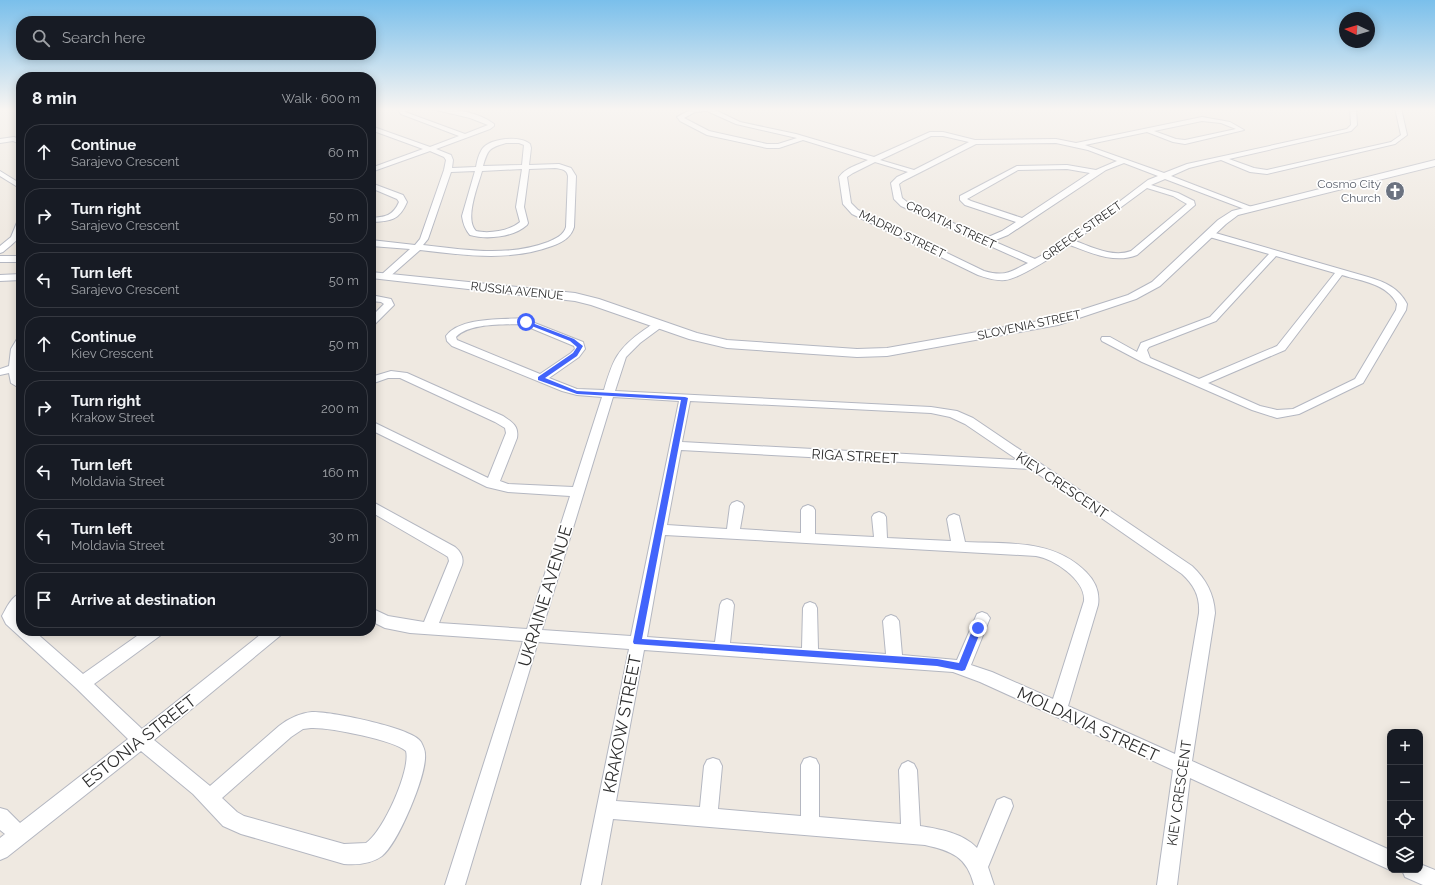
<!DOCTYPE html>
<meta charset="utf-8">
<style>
:root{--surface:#171b24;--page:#20242c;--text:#f1f3f6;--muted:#9ea1a6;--line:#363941}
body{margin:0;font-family:Raleway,sans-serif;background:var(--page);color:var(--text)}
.controls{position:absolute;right:12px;bottom:12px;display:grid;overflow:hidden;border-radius:8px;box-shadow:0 2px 10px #0003}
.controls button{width:36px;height:36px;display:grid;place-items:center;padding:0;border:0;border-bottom:1px solid var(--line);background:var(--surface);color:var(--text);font:20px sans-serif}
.compass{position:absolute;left:1339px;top:12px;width:36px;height:36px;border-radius:50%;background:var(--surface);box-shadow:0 2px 10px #0003;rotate:274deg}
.stop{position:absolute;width:12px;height:12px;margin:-9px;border:3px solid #4264fb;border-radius:50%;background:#fff}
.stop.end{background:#4264fb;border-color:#fff;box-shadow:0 1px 4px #0008}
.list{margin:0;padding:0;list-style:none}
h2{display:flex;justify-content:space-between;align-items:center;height:52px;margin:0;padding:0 16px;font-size:17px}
h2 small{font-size:13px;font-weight:400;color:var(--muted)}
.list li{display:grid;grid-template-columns:26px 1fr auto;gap:12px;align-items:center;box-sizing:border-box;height:56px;margin:0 8px 8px;padding:0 8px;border:1px solid var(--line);border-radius:16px}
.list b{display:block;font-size:15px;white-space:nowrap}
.list p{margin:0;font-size:13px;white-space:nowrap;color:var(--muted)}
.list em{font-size:13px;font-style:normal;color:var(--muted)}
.icon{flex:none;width:22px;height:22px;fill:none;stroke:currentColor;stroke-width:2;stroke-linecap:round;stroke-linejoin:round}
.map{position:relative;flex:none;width:1435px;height:885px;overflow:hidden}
.search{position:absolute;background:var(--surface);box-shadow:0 2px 10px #0003;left:16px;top:16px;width:360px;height:44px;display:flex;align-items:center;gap:10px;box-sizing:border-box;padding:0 14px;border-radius:16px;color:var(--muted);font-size:15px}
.panel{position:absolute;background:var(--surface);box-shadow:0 2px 10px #0003;left:16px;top:72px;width:360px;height:564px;border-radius:16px}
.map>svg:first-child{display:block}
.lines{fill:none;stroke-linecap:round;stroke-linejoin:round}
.minor-casing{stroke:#b4b7c1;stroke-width:2}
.tertiary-casing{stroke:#b4b7c1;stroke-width:2}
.minor{fill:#fff;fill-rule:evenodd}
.tertiary{fill:#fff;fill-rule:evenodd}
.route{fill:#4264fb}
.labels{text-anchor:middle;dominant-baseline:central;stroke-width:3.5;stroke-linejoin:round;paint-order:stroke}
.far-worship-label{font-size:12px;fill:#5b616d;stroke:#fff;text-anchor:end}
.far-street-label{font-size:12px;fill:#2e2e2e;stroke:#fff}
.street-label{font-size:14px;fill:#2e2e2e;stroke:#fff}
.near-street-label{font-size:17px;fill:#2e2e2e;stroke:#fff}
</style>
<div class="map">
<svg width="1435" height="885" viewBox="0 0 1435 885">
<rect width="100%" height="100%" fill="#efe9e1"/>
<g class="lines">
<defs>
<g id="minor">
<path d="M 403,108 L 410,108 L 405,112 L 465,134 L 488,125 L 470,118 L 428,108 C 449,108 477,111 494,124 L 494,126 L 490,129 L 436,149 L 451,155 L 453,160 L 452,168 L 476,167 C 477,162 478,156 481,151 C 487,138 520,135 530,144 L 531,148 L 529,165 L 559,164 L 571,168 L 576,176 L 574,227 C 571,238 561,243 552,246 C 509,262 464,255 420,250 L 387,279 L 381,279 L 379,277 L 381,275 L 410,249 L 371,246 L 371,240 L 415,245 L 420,239 L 444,170 L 446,160 L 444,157 L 430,151 L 371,172 L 371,168 L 423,149 L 371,130 L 371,126 L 430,147 L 459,136 L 401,114 L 399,111 ZM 506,143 L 519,143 L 524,145 L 522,165 L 483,166 C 488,149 489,148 506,143 ZM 555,168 C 561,169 567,169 568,176 L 566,227 C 564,235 555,239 548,242 C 508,257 465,250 423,245 L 428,239 L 451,172 L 475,171 L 462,216 C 463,223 465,229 470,235 C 487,240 514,237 527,225 L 528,223 L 524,207 L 529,169 ZM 522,169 L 516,207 L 520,222 C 509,231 489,234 476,231 C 464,219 478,186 482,171 Z"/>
<path d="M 711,108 L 740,122 L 796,134 L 874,157 L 930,132 L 943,132 L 975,140 L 1056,139 L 1076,143 L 1202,117 L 1230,122 L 1244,130 L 1185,144 L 1173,142 L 1147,132 L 1085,145 L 1164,173 L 1187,164 L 1347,129 L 1351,125 L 1350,108 L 1356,108 L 1357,125 L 1351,131 L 1229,159 L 1254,168 L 1267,170 L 1391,142 L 1401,135 L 1395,108 L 1401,108 L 1407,135 L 1395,144 L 1267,174 L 1250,172 L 1221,160 L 1189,168 L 1171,176 L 1254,208 L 1253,210 L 1247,210 L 1165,179 L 1151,185 L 1178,193 L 1194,201 L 1195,205 L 1137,255 C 1115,264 1091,253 1070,245 C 1057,254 1019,279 1005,280 C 995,281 987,278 978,275 L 852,214 L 843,204 L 839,177 C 845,168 858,165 868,160 L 803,140 L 779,148 L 767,148 L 707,135 L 680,121 L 677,117 L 692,109 ZM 707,111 L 736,124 L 797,138 L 778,144 L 767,144 L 709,131 L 684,118 L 695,112 ZM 1202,121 L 1221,123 L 1236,129 L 1185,140 L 1176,139 L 1154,131 ZM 931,136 L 943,136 L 969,142 L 914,170 L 880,160 ZM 1056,143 L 1088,150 L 1117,161 L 1096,170 L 1067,165 L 1017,166 L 960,196 L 960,200 L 965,205 L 1016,222 L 1002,231 L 986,238 L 907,202 L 902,198 L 899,184 L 903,181 L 976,144 ZM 875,162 L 908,172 L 897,177 L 891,183 L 894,199 L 901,206 L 1028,263 C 1010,272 1005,277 984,271 L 858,210 L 851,203 L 847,177 L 853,173 ZM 1124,163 L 1158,176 L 1148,180 C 1113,206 1073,240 1035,259 L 993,241 L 1008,235 L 1106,170 ZM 1067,169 L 1090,173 L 1022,218 L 971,201 L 967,199 L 1018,170 ZM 1147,188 L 1173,196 L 1187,204 L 1131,251 C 1113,258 1092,247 1075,241 Z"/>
<polygon points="14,137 21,140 21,144 13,141 0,143 0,139"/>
<polygon points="0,171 21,184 21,189 0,176"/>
<path d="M 371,183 L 403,195 L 407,202 C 399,221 390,221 371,222 L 371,218 C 385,217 393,216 399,202 L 397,199 L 371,188 Z"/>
<path d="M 18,220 L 21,220 C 21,240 18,239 3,252 L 0,253 L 0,246 L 11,237 Z"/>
<path d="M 1206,232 L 1212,232 L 1368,277 C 1385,282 1399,288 1407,304 L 1406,310 L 1363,383 L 1299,414 L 1277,418 L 1252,410 L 1142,362 L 1102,341 L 1101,339 L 1102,337 L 1110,337 L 1137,352 L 1141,343 L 1210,317 L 1269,254 L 1206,236 L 1205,234 ZM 1276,256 L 1335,273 L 1277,346 L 1199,379 L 1150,358 L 1147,350 L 1149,347 L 1216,321 ZM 1342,275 C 1361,281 1388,284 1397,304 L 1396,310 L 1355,379 L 1293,409 L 1277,410 L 1260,406 L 1208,383 L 1285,350 Z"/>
<rect x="0" y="256" width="21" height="6"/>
<polygon points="371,295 391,299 394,305 374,325 371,326 371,317 384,304 381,302 371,301"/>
<path d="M 522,318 L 583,342 L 585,349 L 579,357 L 549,378 L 577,389 L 604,390 C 613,360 617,349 644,330 C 649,327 654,322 660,321 L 663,322 L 665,324 L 663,326 L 640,343 L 626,357 L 615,391 L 931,407 L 957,411 L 973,418 L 1192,566 C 1206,579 1214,594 1215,613 L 1192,761 L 1390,850 L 1390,870 L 1190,778 L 1177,885 L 1157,885 L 1173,770 L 980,682 L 953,672 L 644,650 L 616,801 L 700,807 L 704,766 L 707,760 L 713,758 L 719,760 L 722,766 L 718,809 L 801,816 L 801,765 L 804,759 L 810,757 L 816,759 L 819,765 L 819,817 L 901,824 L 899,770 L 902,764 L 908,761 L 914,764 L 917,770 L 920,826 C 939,829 963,833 977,848 L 997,800 L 1004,797 L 1011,800 L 1013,806 L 988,867 L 994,885 L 974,885 C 967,857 952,851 925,845 L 613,819 L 601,885 L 581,885 L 629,649 L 538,642 L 465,885 L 445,885 L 523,641 L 410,633 L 385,628 L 371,621 L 371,608 L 388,616 L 424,622 L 449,561 L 448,557 L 445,555 L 371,512 L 371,501 L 455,547 C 461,552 464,558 462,565 L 439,623 L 527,629 L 570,496 L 508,492 L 487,487 L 371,430 L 371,421 L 488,478 L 506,433 L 505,428 L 495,422 L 400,378 L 388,378 L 371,384 L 371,377 L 391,371 L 407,373 L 503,416 C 512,422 519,426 517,438 L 500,481 L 508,484 L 573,487 L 602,397 L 577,395 L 562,391 L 452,346 L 447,341 L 446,336 C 460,317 500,320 522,318 ZM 521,324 L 574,346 L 575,349 L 571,353 L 540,374 L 457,340 L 456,337 C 469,323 502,325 521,324 ZM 613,397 L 679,401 L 631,636 L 542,630 ZM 690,401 L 931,413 L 950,417 L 965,424 L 1018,460 L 682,442 ZM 681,450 L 1031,469 L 1182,574 C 1194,585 1200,596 1199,613 L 1175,754 L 1068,706 L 1098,605 C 1100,592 1095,581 1086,572 C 1053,539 1008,544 965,542 L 959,516 L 954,514 L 949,516 L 947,519 L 951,541 L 887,538 L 886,517 L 884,514 L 879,512 L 874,514 L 872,517 L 874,537 L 815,534 L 815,510 L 813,507 L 808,505 L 803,507 L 801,510 L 801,533 L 740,529 L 744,506 L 742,503 L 737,501 L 732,503 L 730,506 L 727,529 L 667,525 ZM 665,535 L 1036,556 C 1054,559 1086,580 1084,601 L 1053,699 L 992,672 L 971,665 L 990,618 L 987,614 L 982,612 L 977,614 L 957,660 L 902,655 L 899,621 L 896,617 L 891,615 L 886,617 L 883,621 L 886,654 L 818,649 L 817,608 L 815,604 L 810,602 L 805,604 L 803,608 L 802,648 L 730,643 L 734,605 L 732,601 L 727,599 L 722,601 L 720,605 L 715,642 L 647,637 Z"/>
<polygon points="21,338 21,369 19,375 21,389 11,383 9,373 0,375 0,369 9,366 11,349 17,339"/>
<path d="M 21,593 L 21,609 L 18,616 L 21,620 L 21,631 L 34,631 L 83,674 L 144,631 L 164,631 L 161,635 L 94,684 L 142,729 L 265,631 L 284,631 L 281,635 L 154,740 L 210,786 L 279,726 C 288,719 300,713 312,712 C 329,711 414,728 421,742 C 423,746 425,750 425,754 C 427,775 398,843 382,856 C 371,864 357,865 344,864 L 241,834 L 223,826 L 193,794 L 141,751 L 7,857 L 0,860 L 0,838 L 5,834 L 0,830 L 0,808 L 7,810 L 20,823 L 128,739 L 76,688 L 6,624 L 2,616 C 7,607 11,597 21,593 ZM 311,728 C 328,727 394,740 406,751 C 411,770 383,832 366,843 L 344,844 L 244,816 L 237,812 L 222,798 L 291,737 L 303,729 Z"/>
<polygon points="1420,864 1435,870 1435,885 1423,885 1405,877 1402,870 1420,870"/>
</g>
<g id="tertiary">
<polygon points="1435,160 1435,166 1238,215 1226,224 1160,286 1136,299 1058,325 887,356 857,357 727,348 689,339 591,305 575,301 371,278 371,272 575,293 599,299 697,333 727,340 857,349 887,348 1056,318 1128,295 1152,282 1218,220 1232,211"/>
<polygon points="21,274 21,280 0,281 0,275"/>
</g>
</defs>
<use href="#minor" class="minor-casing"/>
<use href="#tertiary" class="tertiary-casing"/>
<use href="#minor" class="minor"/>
<use href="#tertiary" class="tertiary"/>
</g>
<linearGradient id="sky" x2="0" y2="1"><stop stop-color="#7abfeb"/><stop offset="0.47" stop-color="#f8f5f2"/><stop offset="1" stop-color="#f8f5f2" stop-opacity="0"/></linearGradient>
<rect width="1435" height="232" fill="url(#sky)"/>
<polygon class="route" points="524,321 527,321 574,339 583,346 577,356 545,378 577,391 685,397 688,398 642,639 937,659 959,663 973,628 978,625 982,628 965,670 962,671 937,666 634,644 633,642 681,400 577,394 538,380 538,377 573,353 577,347 570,341 524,323"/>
<defs>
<symbol id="church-disc" viewBox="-11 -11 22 22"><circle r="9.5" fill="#6b7280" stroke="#fff"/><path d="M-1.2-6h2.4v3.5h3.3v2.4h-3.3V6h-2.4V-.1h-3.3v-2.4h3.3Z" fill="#fff"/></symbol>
</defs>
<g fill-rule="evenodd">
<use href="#church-disc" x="1384" y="180" width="22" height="22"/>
</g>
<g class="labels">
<g class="far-worship-label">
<text x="1381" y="184">Cosmo City<tspan x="1381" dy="14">Church</tspan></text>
</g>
<g class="far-street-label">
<text transform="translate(951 225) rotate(25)">CROATIA STREET</text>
<text transform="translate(1082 231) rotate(-35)">GREECE STREET</text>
<text transform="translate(902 234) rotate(26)">MADRID STREET</text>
<text transform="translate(517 291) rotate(6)">RUSSIA AVENUE</text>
<text transform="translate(1029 325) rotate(-12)">SLOVENIA STREET</text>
</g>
<g class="street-label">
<text transform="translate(855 456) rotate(3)">RIGA STREET</text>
<text transform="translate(1062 485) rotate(34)">KIEV CRESCENT</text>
<text transform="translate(1179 793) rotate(-82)">KIEV CRESCENT</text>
</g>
<g class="near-street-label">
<text transform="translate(545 596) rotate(-73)">UKRAINE AVENUE</text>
<text transform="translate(622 724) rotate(-79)">KRAKOW STREET</text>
<text transform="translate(1088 724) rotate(25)">MOLDAVIA STREET</text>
<text transform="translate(139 741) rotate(-38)">ESTONIA STREET</text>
</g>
</g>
</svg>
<div class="controls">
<button>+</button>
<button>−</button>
<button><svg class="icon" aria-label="locate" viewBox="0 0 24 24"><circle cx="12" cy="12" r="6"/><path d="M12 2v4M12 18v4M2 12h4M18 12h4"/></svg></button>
<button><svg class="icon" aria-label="layers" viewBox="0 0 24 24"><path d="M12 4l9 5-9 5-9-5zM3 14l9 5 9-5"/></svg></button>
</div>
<svg class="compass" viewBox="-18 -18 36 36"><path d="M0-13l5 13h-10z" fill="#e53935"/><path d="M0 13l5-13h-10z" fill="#9ea1a6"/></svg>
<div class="stop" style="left:526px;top:322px"></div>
<div class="stop end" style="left:978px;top:628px"></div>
<div class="search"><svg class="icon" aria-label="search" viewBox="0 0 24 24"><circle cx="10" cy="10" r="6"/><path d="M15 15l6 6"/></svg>Search here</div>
<section class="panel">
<h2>8 min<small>Walk · 600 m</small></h2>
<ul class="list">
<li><svg class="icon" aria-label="ahead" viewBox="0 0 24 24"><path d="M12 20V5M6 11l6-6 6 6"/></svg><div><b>Continue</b><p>Sarajevo Crescent</p></div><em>60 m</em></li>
<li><svg class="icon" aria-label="right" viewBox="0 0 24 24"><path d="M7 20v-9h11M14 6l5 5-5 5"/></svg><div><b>Turn right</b><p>Sarajevo Crescent</p></div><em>50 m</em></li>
<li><svg class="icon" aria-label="left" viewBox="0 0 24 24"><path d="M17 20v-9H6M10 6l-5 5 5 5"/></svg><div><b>Turn left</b><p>Sarajevo Crescent</p></div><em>50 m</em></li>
<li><svg class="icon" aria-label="ahead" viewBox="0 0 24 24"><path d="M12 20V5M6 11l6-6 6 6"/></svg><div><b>Continue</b><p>Kiev Crescent</p></div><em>50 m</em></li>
<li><svg class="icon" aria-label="right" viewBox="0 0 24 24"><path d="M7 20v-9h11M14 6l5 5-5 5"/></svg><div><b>Turn right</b><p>Krakow Street</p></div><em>200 m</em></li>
<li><svg class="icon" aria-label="left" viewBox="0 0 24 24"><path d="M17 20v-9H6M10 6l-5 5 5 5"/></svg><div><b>Turn left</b><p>Moldavia Street</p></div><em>160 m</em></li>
<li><svg class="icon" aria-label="left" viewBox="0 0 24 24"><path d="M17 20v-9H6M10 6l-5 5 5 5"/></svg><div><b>Turn left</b><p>Moldavia Street</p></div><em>30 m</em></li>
<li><svg class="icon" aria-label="arrive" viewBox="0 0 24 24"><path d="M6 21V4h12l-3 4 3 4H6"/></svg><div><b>Arrive at destination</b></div></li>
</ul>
</section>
</div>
